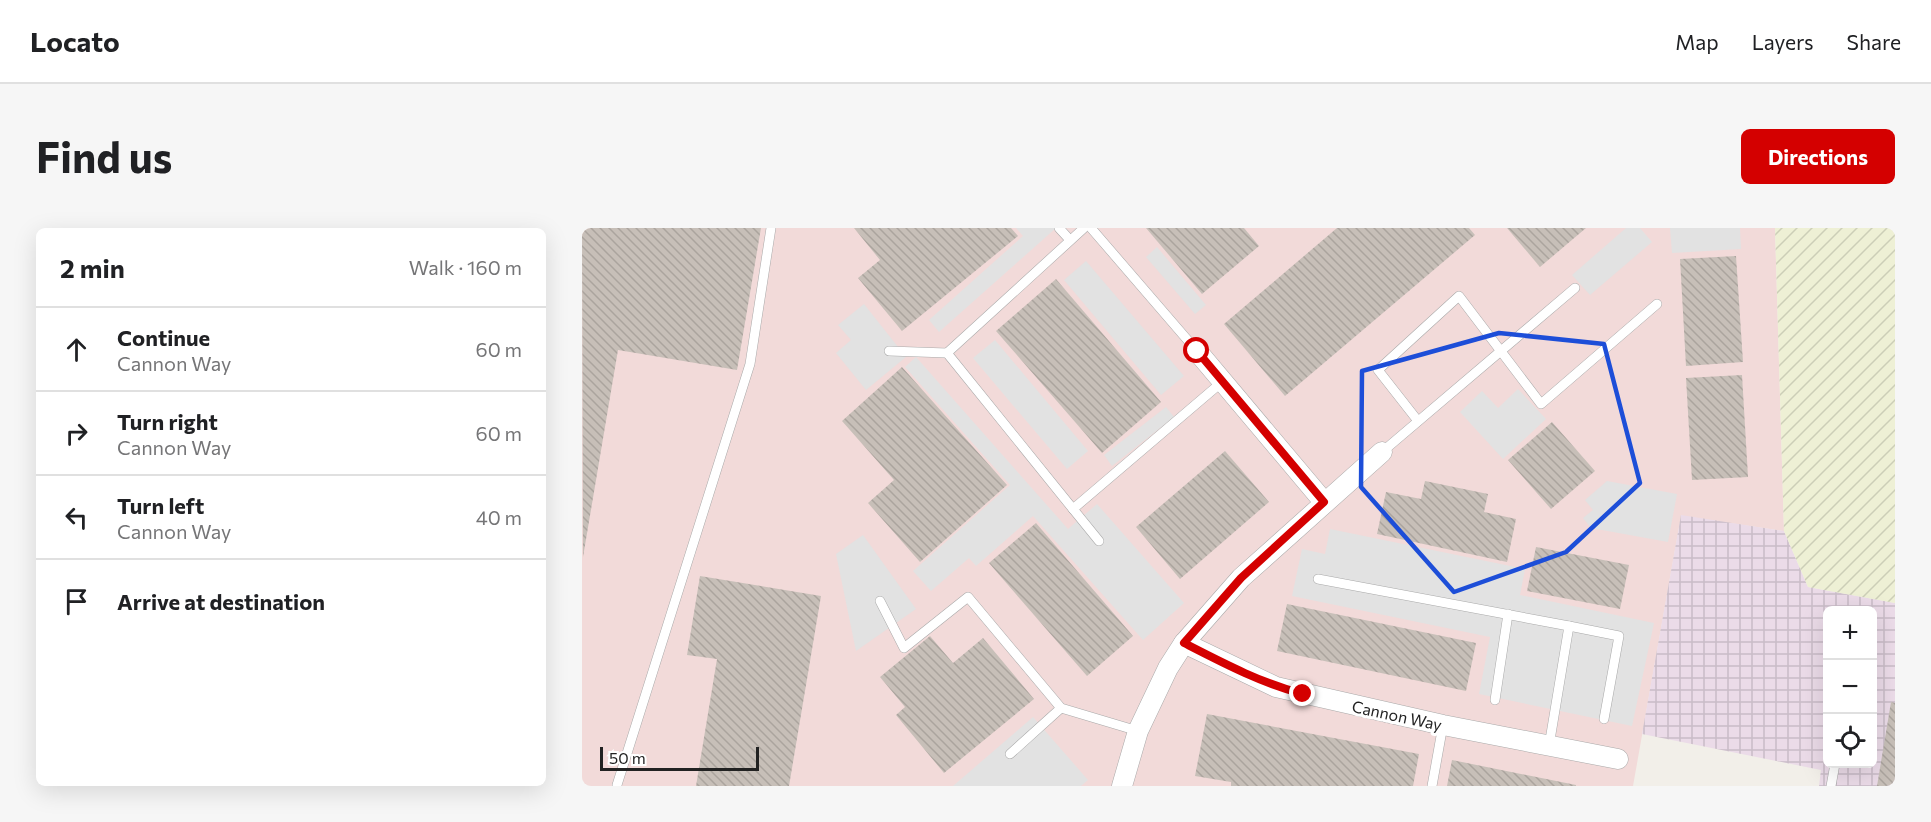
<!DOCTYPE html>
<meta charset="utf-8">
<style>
:root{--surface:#fff;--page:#f6f6f6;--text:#202124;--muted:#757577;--line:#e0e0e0;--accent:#d40000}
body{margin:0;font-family:Commissioner,sans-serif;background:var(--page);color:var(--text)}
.controls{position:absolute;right:18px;bottom:18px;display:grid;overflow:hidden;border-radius:9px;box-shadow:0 6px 24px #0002}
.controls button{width:54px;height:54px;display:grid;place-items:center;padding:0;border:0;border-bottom:2px solid var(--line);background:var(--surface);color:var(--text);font:30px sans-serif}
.scale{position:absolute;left:18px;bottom:15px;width:159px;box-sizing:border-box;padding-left:6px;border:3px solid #222;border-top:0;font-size:16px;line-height:21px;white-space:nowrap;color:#222;-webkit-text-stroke:4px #fff;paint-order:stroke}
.stop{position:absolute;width:18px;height:18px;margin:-14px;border:4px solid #d40000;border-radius:50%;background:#fff}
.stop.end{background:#d40000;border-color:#fff;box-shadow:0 2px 6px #0008}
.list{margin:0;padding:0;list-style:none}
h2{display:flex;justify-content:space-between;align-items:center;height:78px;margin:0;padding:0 24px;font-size:26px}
h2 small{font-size:20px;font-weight:400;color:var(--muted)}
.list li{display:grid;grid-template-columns:39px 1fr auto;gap:18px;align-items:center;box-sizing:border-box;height:84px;padding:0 24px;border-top:2px solid var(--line)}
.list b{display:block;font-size:22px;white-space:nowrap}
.list p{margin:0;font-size:20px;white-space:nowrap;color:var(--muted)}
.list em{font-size:20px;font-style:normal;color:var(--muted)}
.icon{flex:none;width:33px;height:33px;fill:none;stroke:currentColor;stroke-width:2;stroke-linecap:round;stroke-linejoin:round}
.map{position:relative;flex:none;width:1313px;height:558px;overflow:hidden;border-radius:9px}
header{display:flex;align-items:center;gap:36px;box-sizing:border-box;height:84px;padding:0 30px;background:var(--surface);border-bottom:2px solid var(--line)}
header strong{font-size:28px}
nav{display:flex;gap:33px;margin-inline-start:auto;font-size:21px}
.intro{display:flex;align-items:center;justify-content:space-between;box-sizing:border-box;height:144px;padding:0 36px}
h1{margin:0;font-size:42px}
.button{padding:15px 27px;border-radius:9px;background:var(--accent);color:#fff;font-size:21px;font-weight:700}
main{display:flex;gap:36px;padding:0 36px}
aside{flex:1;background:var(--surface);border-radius:9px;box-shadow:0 6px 24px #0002}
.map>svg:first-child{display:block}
.commercial{fill:#f2dad9}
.industrial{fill:url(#industrial-grid);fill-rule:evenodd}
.farmland{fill:url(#farmland-furrows)}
.parking{fill:#e2e2e2}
.building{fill:url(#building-back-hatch)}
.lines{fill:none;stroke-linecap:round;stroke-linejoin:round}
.lane-casing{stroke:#a9a9a9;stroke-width:10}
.street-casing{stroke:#a9a9a9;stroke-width:21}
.lane{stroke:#fff;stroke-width:9}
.street{stroke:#fff;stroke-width:20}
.route{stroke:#d40000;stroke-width:8}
.marked{fill:none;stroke:#1d4ed8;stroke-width:4.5;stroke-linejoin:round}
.labels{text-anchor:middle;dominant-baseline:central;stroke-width:6;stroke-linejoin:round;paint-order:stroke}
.street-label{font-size:16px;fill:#222;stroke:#fff}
</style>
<header>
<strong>Locato</strong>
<nav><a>Map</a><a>Layers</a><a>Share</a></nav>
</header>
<div class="intro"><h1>Find us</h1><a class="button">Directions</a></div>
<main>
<aside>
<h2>2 min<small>Walk · 160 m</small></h2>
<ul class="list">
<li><svg class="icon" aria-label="ahead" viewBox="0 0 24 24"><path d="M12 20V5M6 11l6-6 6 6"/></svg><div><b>Continue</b><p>Cannon Way</p></div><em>60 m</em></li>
<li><svg class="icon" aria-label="right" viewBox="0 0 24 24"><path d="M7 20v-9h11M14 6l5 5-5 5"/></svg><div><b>Turn right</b><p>Cannon Way</p></div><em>60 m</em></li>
<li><svg class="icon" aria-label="left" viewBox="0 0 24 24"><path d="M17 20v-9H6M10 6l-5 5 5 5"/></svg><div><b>Turn left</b><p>Cannon Way</p></div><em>40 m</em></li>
<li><svg class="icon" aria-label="arrive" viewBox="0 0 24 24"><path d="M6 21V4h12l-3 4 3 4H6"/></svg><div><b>Arrive at destination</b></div></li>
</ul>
</aside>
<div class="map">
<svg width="1313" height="558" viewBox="0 0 1313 558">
<defs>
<pattern id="industrial-grid" width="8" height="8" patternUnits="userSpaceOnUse" patternTransform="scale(1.5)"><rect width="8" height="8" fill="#ebdbe8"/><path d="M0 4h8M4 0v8" fill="none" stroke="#c9bcc7"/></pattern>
<pattern id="farmland-furrows" width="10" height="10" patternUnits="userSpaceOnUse" patternTransform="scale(1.5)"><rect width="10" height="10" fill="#eef0d5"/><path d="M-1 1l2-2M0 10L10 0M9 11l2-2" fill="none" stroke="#ccceb7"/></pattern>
<pattern id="building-back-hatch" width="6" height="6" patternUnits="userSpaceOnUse" patternTransform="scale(1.5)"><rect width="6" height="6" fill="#c7bfb8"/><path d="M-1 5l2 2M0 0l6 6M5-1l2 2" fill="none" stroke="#aba49e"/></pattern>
</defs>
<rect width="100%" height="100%" fill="#f2efe9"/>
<polygon class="commercial" points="0,0 1193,0 1202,303 1099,288 1051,558 0,558"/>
<path class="industrial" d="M 1099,287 L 1202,303 L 1226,359 L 1313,375 L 1313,558 L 1237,558 L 1239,542 L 1060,506 ZM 1246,382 L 1290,382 L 1290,536 L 1246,536 Z"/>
<polygon class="farmland" points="1193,0 1313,0 1313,375 1226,359 1202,303"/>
<g class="parking">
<polygon points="434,0 474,0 357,104 347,92 441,8"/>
<polygon points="1044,0 1058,0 1070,14 1008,67 990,47"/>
<polygon points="1088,0 1158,0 1159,21 1090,25"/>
<polygon points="575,19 624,77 613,86 564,29"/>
<polygon points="504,33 602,148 579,167 482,52"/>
<polygon points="282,76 324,129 284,162 254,125 269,112 256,97"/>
<polygon points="413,112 506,223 485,241 391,130"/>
<polygon points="334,129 486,301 515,276 602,375 561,412 451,288 394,338 387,330 349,363 331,343 428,257 323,139"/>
<polygon points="936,161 964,191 921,231 878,184 900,163 916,180"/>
<polygon points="584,179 592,189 530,238 522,227"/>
<polygon points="1025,253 1095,266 1086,314 1009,300 1001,290 1011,282 1003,272"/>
<polygon points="748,301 943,341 938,367 1072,395 1050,498 897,466 908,409 710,368 720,321 743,326"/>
<polygon points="281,307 334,381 274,423 254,326"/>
<polygon points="451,489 506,552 499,558 371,558"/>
</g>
<g class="building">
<polygon points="0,0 179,0 155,142 36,122 1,329"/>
<polygon points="272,0 429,0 436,8 320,103 276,50 298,32"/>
<polygon points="564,0 662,0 677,18 620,66"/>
<polygon points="755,0 887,0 893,7 703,168 642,96"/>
<polygon points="925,0 1004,0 958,39"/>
<polygon points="1154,28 1161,134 1104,138 1098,31"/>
<polygon points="474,51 579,174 520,225 414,103"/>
<polygon points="320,139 425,257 338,334 286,275 312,252 260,193"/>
<polygon points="1160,147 1166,249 1110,252 1104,150"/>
<polygon points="970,194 1013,243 969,281 926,232"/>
<polygon points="643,223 687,274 598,351 554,299"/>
<polygon points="843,253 906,266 902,284 934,291 925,334 795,306 804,264 839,271"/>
<polygon points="454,295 551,408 505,448 407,335"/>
<polygon points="954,319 1047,337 1038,381 945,363"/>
<polygon points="118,348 239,368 207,558 114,558 135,431 105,427"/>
<polygon points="705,376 894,415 884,463 695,423"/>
<polygon points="348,408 371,435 401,410 452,471 362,545 314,487 323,479 298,449"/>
<polygon points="1309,474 1313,475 1313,558 1295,558"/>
<polygon points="625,486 837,526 831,558 649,558 649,554 613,548"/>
<polygon points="870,532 994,557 994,558 865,558"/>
</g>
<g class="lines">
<defs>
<g id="lane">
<polyline points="477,0 488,12"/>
<polyline points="502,0 365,125 491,281 640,154"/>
<polyline points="509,0 615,123"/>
<polyline points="307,123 365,125"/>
<polyline points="836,193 796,142 877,68 959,176 1075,76"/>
<polyline points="800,224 993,60"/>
<polyline points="491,281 517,313"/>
<polyline points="736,351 987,398 967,518"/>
<polyline points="298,373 322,420 386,369 479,480 556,503"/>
<polyline points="987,398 1037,408 1022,491"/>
<polyline points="913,472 926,386"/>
<polyline points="428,526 479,480"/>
<polyline points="35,557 168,136 189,0"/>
<polyline points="850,558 861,497"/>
<polyline points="1249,558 1253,536"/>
</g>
<g id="street">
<polyline points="615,123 742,274"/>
<polyline points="602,415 694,459 861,497 1036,531"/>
<polyline points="540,558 556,503 586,440 602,415 659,350 800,224"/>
</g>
</defs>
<use href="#lane" class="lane-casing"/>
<use href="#street" class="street-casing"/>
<use href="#lane" class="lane"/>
<use href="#street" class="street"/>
</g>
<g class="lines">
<path class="route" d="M 615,123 L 742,274 L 659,350 L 602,415 C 641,435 679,455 721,466"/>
</g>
<path class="marked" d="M 917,105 L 1022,116 L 1058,255 L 984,324 L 872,364 L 779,259 L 780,143 Z"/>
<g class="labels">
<g class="street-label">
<text transform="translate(815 487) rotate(12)">Cannon Way</text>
</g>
</g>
</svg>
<div class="controls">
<button>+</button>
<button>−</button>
<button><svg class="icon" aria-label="locate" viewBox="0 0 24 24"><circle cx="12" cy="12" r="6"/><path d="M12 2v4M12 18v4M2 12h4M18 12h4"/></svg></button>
</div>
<div class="scale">50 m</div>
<div class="stop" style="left:615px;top:123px"></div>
<div class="stop end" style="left:721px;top:466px"></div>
</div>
</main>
